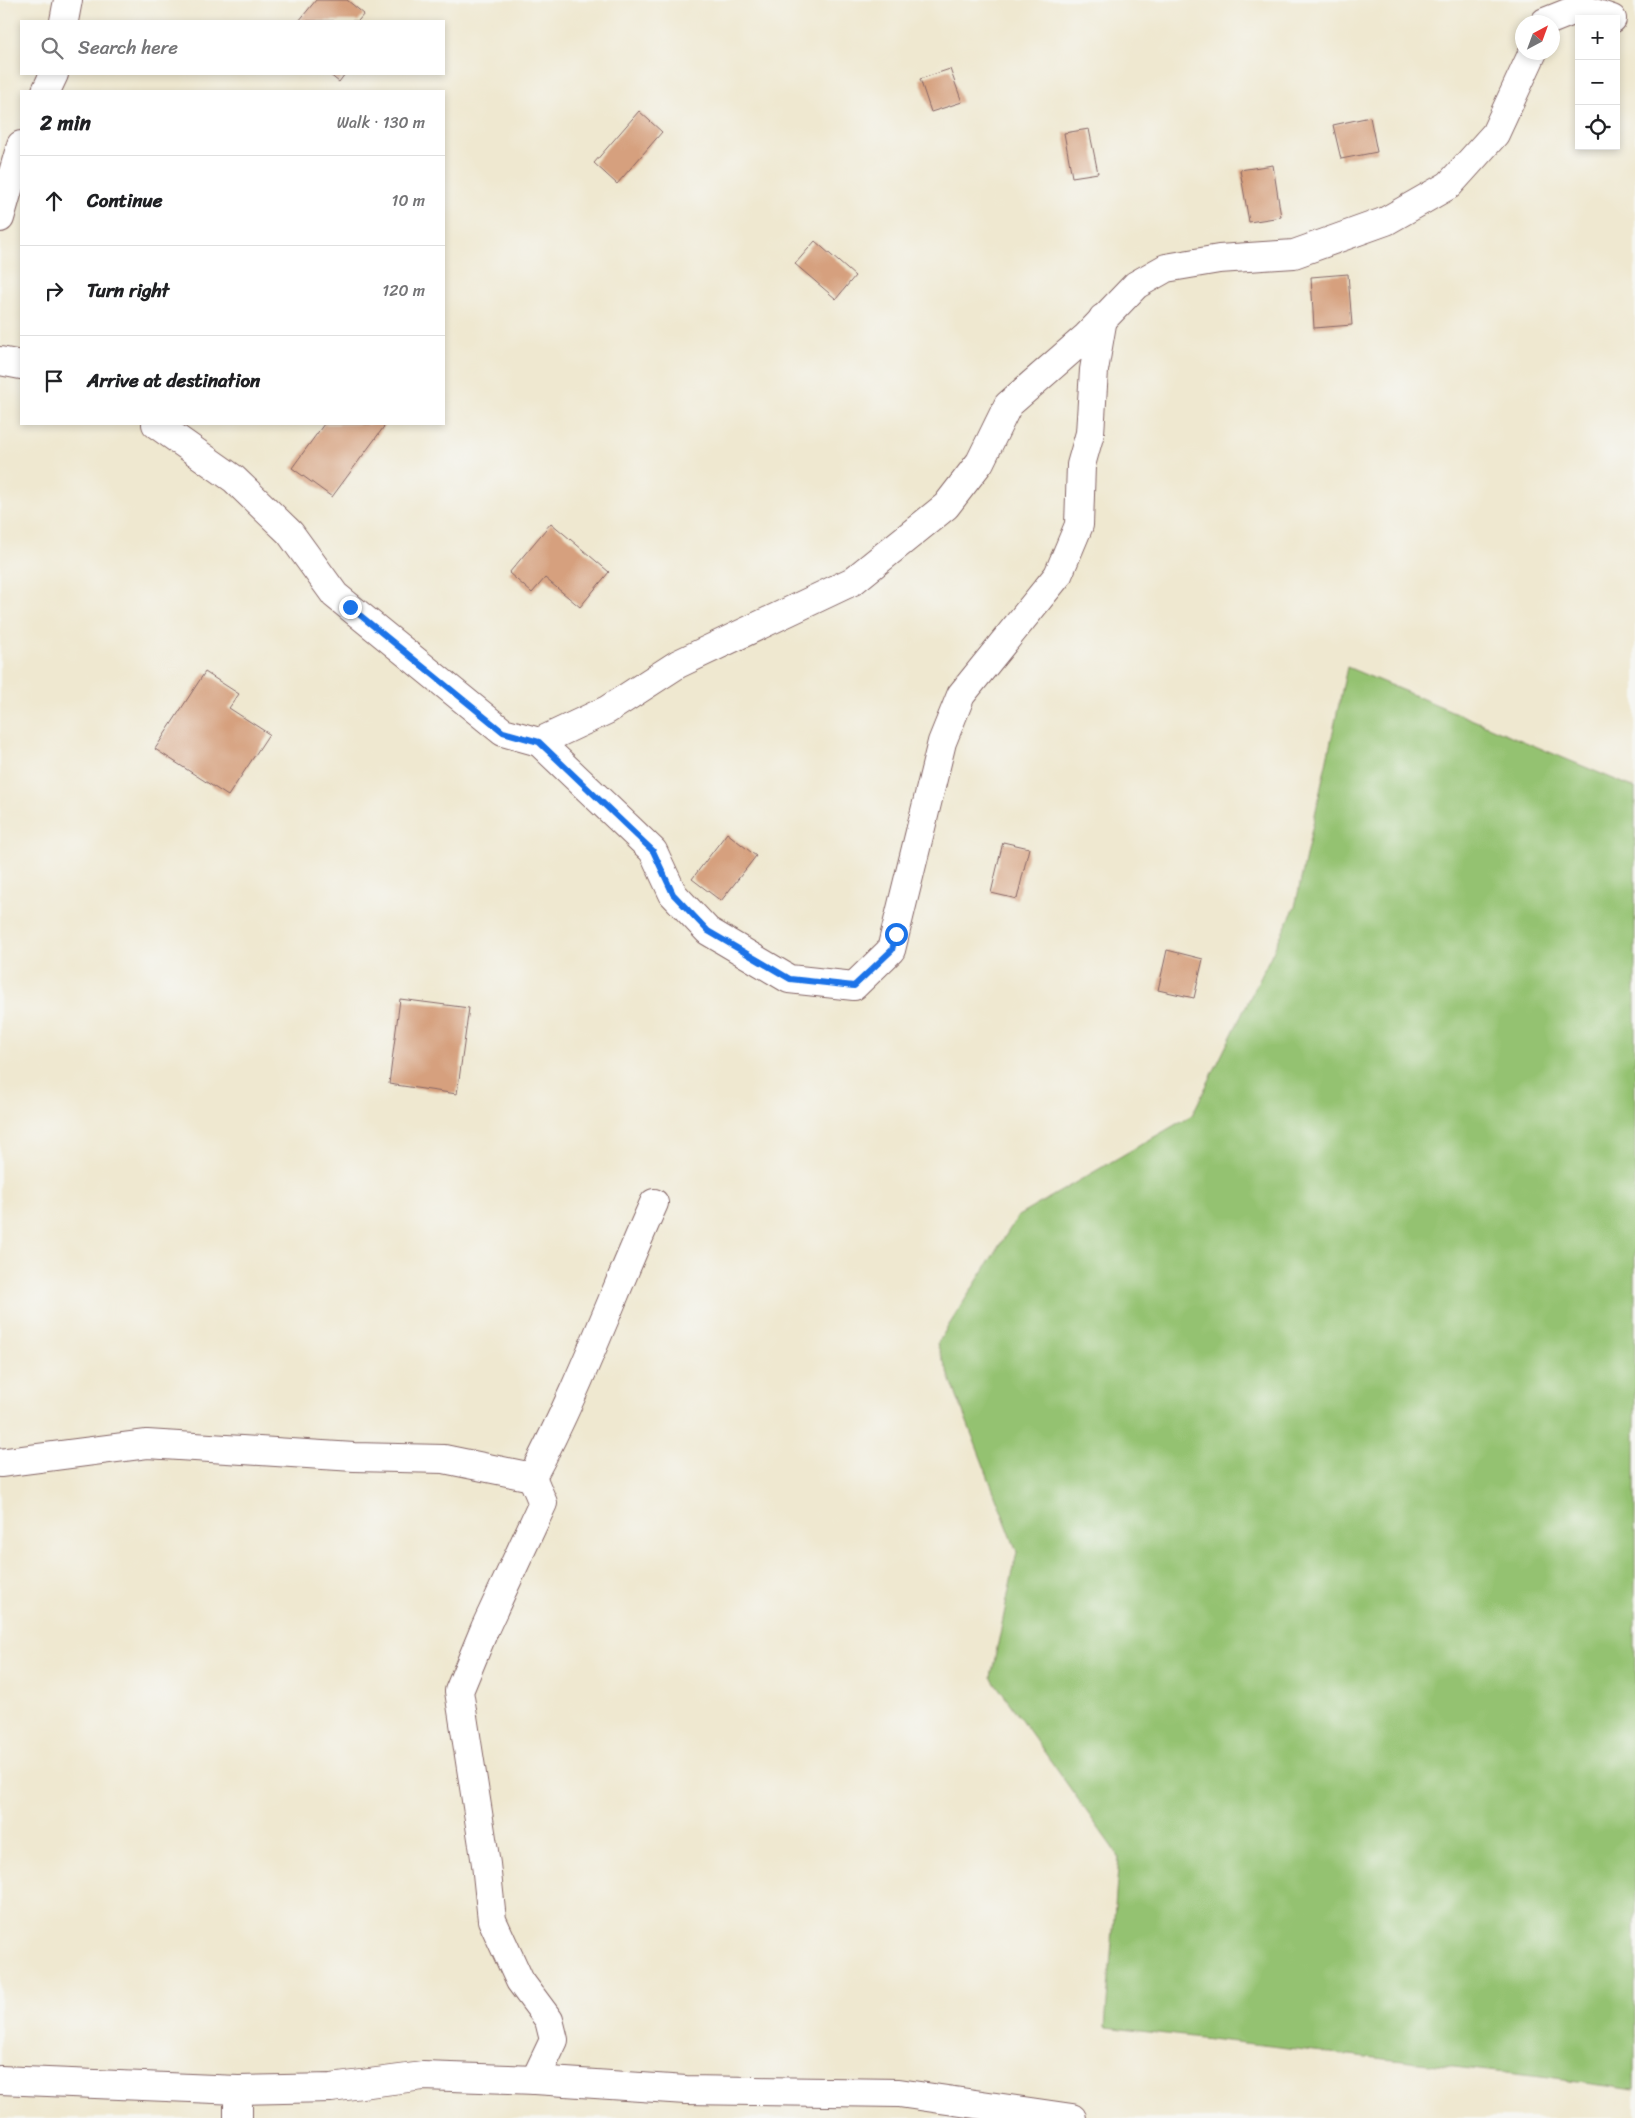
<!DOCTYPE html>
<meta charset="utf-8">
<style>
:root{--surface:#fff;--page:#f6f6f6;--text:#202124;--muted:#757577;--line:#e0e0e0}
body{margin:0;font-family:Sriracha,sans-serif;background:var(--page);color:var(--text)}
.controls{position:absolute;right:15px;top:15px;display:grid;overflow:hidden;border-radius:0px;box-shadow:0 2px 8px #0003}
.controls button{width:45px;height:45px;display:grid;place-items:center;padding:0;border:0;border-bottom:1px solid var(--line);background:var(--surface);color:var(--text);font:25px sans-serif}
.compass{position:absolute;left:1515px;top:15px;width:45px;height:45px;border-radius:50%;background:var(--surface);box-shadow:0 2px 8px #0003;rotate:41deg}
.stop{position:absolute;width:15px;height:15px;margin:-11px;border:4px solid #1a73e8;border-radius:50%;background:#fff}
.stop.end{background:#1a73e8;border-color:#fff;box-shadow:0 1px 5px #0008}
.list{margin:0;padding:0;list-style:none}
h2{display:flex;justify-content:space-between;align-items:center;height:65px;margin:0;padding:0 20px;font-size:21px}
h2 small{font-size:16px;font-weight:400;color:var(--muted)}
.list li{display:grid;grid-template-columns:32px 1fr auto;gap:15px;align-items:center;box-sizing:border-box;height:90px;padding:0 20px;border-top:1px solid var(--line)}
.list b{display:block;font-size:19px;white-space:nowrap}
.list em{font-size:16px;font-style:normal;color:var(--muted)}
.icon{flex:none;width:28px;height:28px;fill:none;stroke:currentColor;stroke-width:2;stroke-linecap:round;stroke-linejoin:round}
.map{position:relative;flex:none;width:1635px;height:2118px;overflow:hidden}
.search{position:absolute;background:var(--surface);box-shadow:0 2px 8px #0003;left:20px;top:20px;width:425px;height:55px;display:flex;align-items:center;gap:12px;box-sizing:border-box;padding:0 18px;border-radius:0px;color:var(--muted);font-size:19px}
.panel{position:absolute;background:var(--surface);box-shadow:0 2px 8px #0003;left:20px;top:90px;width:425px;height:335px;border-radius:0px}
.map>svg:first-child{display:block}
.green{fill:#94c271;stroke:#6f704e}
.building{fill:#d6a07e}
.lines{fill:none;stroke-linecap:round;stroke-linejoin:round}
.street-casing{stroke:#846565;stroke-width:30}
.street{stroke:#fff;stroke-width:28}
.route{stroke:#1a73e8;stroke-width:6}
</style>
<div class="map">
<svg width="1635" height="2118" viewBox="0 0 1635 2118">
<rect width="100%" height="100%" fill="#f6f6f2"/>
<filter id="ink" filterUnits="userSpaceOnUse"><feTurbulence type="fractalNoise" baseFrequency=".02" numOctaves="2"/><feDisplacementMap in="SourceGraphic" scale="10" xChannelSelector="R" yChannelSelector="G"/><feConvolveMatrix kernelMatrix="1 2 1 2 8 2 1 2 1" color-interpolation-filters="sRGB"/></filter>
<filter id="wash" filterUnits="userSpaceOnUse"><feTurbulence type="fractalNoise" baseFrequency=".0096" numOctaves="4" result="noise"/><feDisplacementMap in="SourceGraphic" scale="20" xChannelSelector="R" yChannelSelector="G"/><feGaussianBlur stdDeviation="1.12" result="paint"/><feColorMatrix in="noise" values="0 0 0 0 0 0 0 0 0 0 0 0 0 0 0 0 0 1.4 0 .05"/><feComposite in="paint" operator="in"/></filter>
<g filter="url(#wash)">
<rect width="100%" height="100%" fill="#efe8d0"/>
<polygon class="green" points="1347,667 1635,788 1635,2090 1541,2077 1105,2027 1119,1857 991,1677 1017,1552 937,1344 1018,1216 1192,1115 1295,907"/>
<g id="blocks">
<g class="building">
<polygon points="316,0 347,0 364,14 358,21 299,21"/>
<polygon points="950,69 962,102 931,112 920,79"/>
<polygon points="329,74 345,74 339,82"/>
<polygon points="639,111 662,132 617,184 594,163"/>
<polygon points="1370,117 1377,152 1341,159 1333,125"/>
<polygon points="1089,129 1098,173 1072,177 1064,133"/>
<polygon points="1273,165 1281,217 1249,222 1240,170"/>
<polygon points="815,241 855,276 836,299 795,264"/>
<polygon points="1348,274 1352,325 1314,328 1311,277"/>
<polygon points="324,424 386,424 332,497 292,468"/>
<polygon points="551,523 609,572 580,607 545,578 532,593 509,573"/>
<polygon points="205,672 239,694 229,708 269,734 228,796 155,749"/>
<polygon points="727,833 756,856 721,901 692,879"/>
<polygon points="1003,842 1029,848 1017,899 991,893"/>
<polygon points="1167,950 1203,959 1194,998 1158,990"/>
<polygon points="400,999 469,1008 457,1094 389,1084"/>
</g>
</g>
</g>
<g filter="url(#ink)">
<use href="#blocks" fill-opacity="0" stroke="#846565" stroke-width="1"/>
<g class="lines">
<defs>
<g id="street">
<polyline points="64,21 68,0"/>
<polyline points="1545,22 1580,8 1612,19"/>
<polyline points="46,91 54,74"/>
<polyline points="0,218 21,145"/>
<polyline points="0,361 21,365"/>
<polyline points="156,424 234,479 290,533 335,595 503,732 539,742 607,710 678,664 853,581 946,506 980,462 1008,405 1087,336 1136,285 1166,268 1219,259 1294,254 1386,221 1449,185 1495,134 1533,52"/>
<polyline points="539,742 653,851 673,894 708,931 789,979 854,986 891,950 942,742 961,695 1058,575 1079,525 1081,465 1090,433 1094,370 1103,318"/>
<path d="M 0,1463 L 147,1444 L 354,1457 L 444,1459 L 532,1477 C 579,1389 613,1294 654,1203"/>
<polyline points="532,1477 543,1503 485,1628 459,1691 486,1864 492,1920 520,1981 549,2020 554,2040 535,2080"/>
<polyline points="0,2080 238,2090 331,2088 423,2076 535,2080 686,2090 899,2093 1072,2118"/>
<polyline points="238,2118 238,2090"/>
</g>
</defs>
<use href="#street" class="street-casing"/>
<use href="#street" class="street"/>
</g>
</g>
<g class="lines" filter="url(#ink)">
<polyline class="route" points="350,607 503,732 539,742 653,851 673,894 708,931 790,979 854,986 892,950 896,934"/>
</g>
</svg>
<div class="controls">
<button>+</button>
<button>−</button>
<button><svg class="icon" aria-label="locate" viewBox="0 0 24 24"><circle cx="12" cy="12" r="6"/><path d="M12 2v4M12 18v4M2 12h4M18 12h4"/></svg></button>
</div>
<svg class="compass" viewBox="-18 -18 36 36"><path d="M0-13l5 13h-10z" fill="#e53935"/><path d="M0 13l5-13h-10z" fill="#757577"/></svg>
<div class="stop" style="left:896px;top:934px"></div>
<div class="stop end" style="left:350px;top:607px"></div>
<div class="search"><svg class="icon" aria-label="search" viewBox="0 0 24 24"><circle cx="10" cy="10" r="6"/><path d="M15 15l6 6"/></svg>Search here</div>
<section class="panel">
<h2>2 min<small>Walk · 130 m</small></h2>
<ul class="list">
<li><svg class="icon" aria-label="ahead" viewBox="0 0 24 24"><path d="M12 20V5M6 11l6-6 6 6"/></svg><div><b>Continue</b></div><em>10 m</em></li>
<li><svg class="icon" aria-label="right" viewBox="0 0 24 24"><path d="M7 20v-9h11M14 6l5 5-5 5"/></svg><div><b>Turn right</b></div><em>120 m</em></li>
<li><svg class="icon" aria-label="arrive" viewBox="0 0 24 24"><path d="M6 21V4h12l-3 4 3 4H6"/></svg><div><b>Arrive at destination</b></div></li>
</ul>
</section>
</div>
